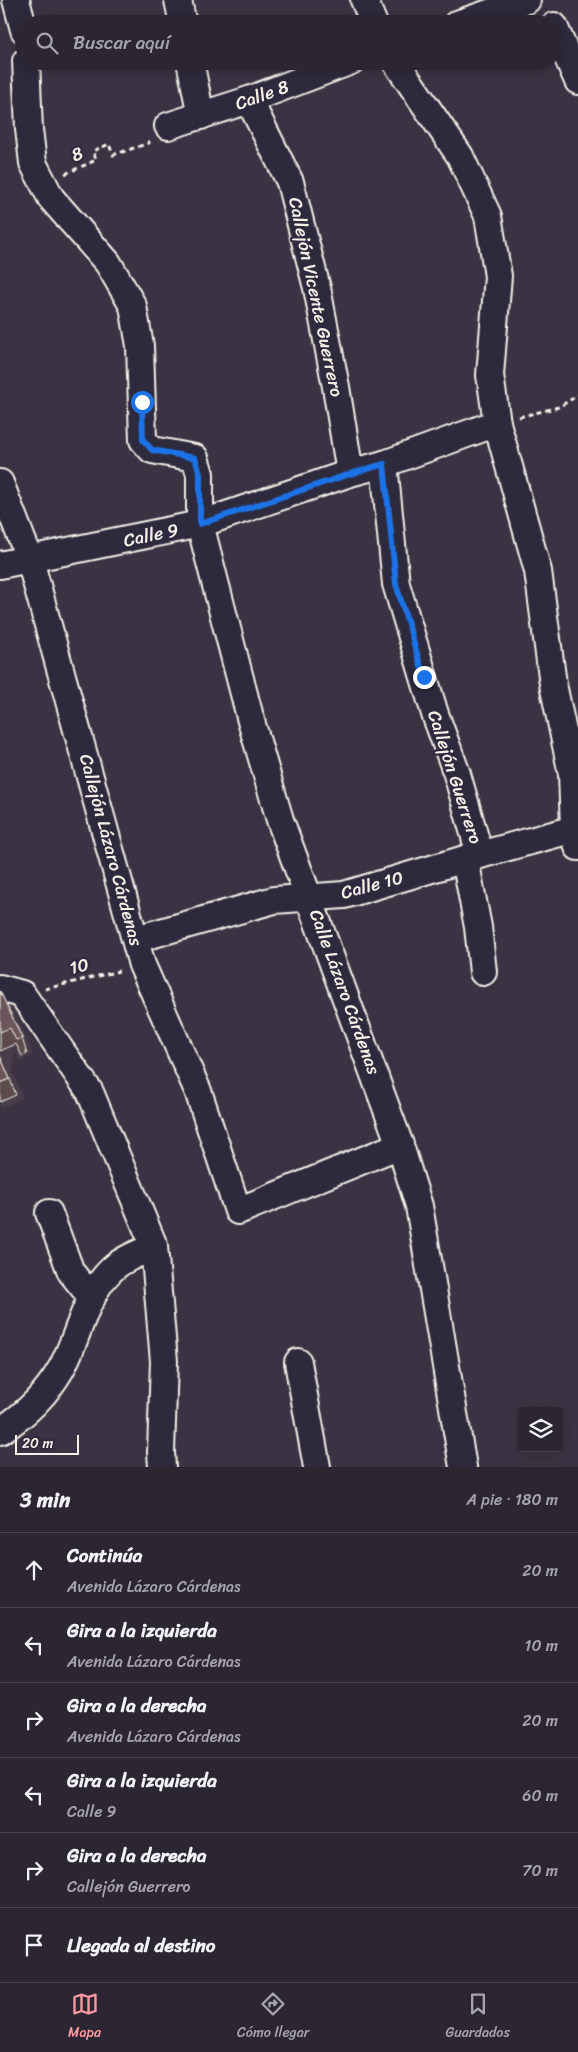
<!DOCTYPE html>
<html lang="es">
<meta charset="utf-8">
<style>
:root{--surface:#2c2632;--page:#38323e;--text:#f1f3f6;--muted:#a6a5ac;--line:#48434d;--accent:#ff9aa2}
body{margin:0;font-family:Sriracha,sans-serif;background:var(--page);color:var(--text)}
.controls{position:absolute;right:15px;bottom:15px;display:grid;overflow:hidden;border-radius:5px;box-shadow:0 2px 12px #0003}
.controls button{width:45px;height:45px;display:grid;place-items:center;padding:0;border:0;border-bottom:1px solid var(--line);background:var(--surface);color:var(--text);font:25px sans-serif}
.scale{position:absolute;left:15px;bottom:12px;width:64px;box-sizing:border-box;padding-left:5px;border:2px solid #f4f1e8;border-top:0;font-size:14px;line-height:18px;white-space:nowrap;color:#f4f1e8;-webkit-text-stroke:4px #2f2a3d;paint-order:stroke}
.stop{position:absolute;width:15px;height:15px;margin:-11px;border:4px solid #1a73e8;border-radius:50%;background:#fff}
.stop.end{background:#1a73e8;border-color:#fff;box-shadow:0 1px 5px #0008}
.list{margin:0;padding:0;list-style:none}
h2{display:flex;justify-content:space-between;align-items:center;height:65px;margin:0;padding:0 20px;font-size:21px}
h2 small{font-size:16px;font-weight:400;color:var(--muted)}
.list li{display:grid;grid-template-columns:32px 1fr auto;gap:15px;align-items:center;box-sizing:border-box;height:75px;padding:0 20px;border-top:1px solid var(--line)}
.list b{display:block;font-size:19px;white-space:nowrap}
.list p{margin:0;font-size:16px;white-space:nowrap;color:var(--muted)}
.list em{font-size:16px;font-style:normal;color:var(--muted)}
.icon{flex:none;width:28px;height:28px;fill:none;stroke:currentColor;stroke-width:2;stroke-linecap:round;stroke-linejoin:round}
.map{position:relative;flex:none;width:578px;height:1467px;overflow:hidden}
.search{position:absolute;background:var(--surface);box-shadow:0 2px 12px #0003;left:15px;right:15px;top:15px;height:55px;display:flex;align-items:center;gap:12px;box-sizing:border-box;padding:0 18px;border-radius:28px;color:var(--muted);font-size:19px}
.sheet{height:515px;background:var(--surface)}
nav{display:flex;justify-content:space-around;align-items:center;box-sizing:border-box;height:70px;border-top:1px solid var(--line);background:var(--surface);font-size:14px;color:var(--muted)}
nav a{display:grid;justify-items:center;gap:2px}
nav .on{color:var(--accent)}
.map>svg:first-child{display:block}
.built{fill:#4a3e4a}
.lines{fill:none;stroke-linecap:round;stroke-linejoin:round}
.minor-casing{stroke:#f4f1e8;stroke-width:30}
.path{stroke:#f4f1e8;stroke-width:3;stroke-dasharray:5 4;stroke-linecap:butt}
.minor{stroke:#2f2a3d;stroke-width:26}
.wall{fill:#5d4b4e;stroke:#f4f1e8}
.building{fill:#6c575b;stroke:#f4f1e8}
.route{stroke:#1a73e8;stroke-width:6}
.labels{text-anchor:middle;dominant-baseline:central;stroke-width:4.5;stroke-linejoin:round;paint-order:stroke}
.street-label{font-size:18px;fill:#f4f1e8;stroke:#2f2a3d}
</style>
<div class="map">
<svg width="578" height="1467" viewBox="0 0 578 1467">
<rect width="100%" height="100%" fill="#3b3343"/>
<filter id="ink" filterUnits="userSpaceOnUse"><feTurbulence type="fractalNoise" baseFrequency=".02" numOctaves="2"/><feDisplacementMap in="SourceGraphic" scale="10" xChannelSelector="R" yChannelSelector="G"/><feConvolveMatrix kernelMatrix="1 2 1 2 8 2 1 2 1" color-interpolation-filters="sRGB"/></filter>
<g filter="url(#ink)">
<polygon class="built" points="0,992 9,998 33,1055 21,1062 14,1051 13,1072 23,1098 0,1108"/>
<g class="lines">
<defs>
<g id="minor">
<polyline points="16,0 24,30"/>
<polyline points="178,0 183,24"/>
<polyline points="364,0 374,24"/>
<polyline points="457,24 527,0"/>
<polyline points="554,26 578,81"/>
<polyline points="26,61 29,129 33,163 51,198 108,263 133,306 140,346 143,440 152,450 195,458 200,474 200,524 251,721 280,820 400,1145 419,1206 463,1467"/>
<polyline points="190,61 201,116"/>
<polyline points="395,61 460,156 488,216 498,276 490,375 497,423 538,571 553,684 572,774 574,829 578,847"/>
<polyline points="249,100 290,182 317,288 336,387 350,473"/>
<polyline points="168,126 249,100 351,61"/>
<polyline points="384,464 396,584 435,714 457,774 480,855"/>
<polyline points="0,483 30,560 142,965 198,1091 238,1211 400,1145"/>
<polyline points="0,565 200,524 350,473 384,464 497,423"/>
<polyline points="465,859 478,927 483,972"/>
<polyline points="136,939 274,900 344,895 465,859 578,828"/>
<polyline points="0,988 22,994 90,1092 154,1246 164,1361 161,1452 162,1467"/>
<polyline points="49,1213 71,1272 92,1298"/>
<polyline points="298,1362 317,1467"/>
<path d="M 0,1431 C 25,1415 46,1395 61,1369 C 80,1335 85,1290 117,1265 C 127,1257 143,1252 154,1246"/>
</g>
</defs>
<use href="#minor" class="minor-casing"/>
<g class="path">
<polyline points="65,174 96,160 93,151 109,144 113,155 149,143 148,139"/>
<polyline points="519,417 559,407 578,395"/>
<polyline points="45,989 119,971"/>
</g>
<use href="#minor" class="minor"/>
</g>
<g class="wall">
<polygon points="0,991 22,1038 27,1054 22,1056 16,1044 0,1051"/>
<polygon points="0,1056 10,1079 16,1095 0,1102"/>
</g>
<g class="building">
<polygon points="0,991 22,1038 16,1040 10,1028 0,1032"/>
<polygon points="0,1056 10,1079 0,1083"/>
</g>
</g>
<g class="lines" filter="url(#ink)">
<polyline class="route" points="142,402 143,440 152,450 195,458 200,474 200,524 350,474 384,464 396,584 424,677"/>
</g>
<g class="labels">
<g class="street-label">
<text transform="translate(262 95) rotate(-20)">Calle 8</text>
<text transform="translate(77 154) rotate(-24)">8</text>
<text transform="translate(316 297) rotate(78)">Callejón Vicente Guerrero</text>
<text transform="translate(151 535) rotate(-12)">Calle 9</text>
<text transform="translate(455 777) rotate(72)">Callejón Guerrero</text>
<text transform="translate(111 850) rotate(75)">Callejón Lázaro Cárdenas</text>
<text transform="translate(372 885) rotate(-15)">Calle 10</text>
<text transform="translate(79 966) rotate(-14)">10</text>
<text transform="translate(345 992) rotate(70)">Calle Lázaro Cárdenas</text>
</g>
</g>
</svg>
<div class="controls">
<button><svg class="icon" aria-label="layers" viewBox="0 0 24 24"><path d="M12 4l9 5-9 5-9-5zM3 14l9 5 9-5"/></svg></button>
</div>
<div class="scale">20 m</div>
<div class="stop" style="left:142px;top:402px"></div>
<div class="stop end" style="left:424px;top:677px"></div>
<div class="search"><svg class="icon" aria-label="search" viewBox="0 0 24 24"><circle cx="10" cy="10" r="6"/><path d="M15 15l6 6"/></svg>Buscar aquí</div>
</div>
<section class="sheet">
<h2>3 min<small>A pie · 180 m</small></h2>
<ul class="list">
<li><svg class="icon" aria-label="ahead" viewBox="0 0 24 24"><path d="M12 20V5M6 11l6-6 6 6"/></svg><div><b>Continúa</b><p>Avenida Lázaro Cárdenas</p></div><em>20 m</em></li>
<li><svg class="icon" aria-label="left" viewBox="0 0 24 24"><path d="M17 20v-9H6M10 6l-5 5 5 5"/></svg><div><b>Gira a la izquierda</b><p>Avenida Lázaro Cárdenas</p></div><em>10 m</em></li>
<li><svg class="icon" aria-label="right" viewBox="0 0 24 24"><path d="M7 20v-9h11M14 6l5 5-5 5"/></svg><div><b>Gira a la derecha</b><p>Avenida Lázaro Cárdenas</p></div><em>20 m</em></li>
<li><svg class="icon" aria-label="left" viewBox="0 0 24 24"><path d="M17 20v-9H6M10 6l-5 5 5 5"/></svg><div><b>Gira a la izquierda</b><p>Calle 9</p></div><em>60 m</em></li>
<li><svg class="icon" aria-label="right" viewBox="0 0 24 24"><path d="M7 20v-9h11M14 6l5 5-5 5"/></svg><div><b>Gira a la derecha</b><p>Callejón Guerrero</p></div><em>70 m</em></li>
<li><svg class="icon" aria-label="arrive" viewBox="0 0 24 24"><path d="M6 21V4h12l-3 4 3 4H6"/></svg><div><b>Llegada al destino</b></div></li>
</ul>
</section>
<nav>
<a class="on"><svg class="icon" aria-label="map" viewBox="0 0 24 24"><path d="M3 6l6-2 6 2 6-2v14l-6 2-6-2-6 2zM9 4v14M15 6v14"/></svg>Mapa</a>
<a><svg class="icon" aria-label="directions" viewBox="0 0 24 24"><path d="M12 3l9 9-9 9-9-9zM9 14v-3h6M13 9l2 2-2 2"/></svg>Cómo llegar</a>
<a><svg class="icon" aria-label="saved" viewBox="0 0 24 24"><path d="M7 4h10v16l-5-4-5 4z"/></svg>Guardados</a>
</nav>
